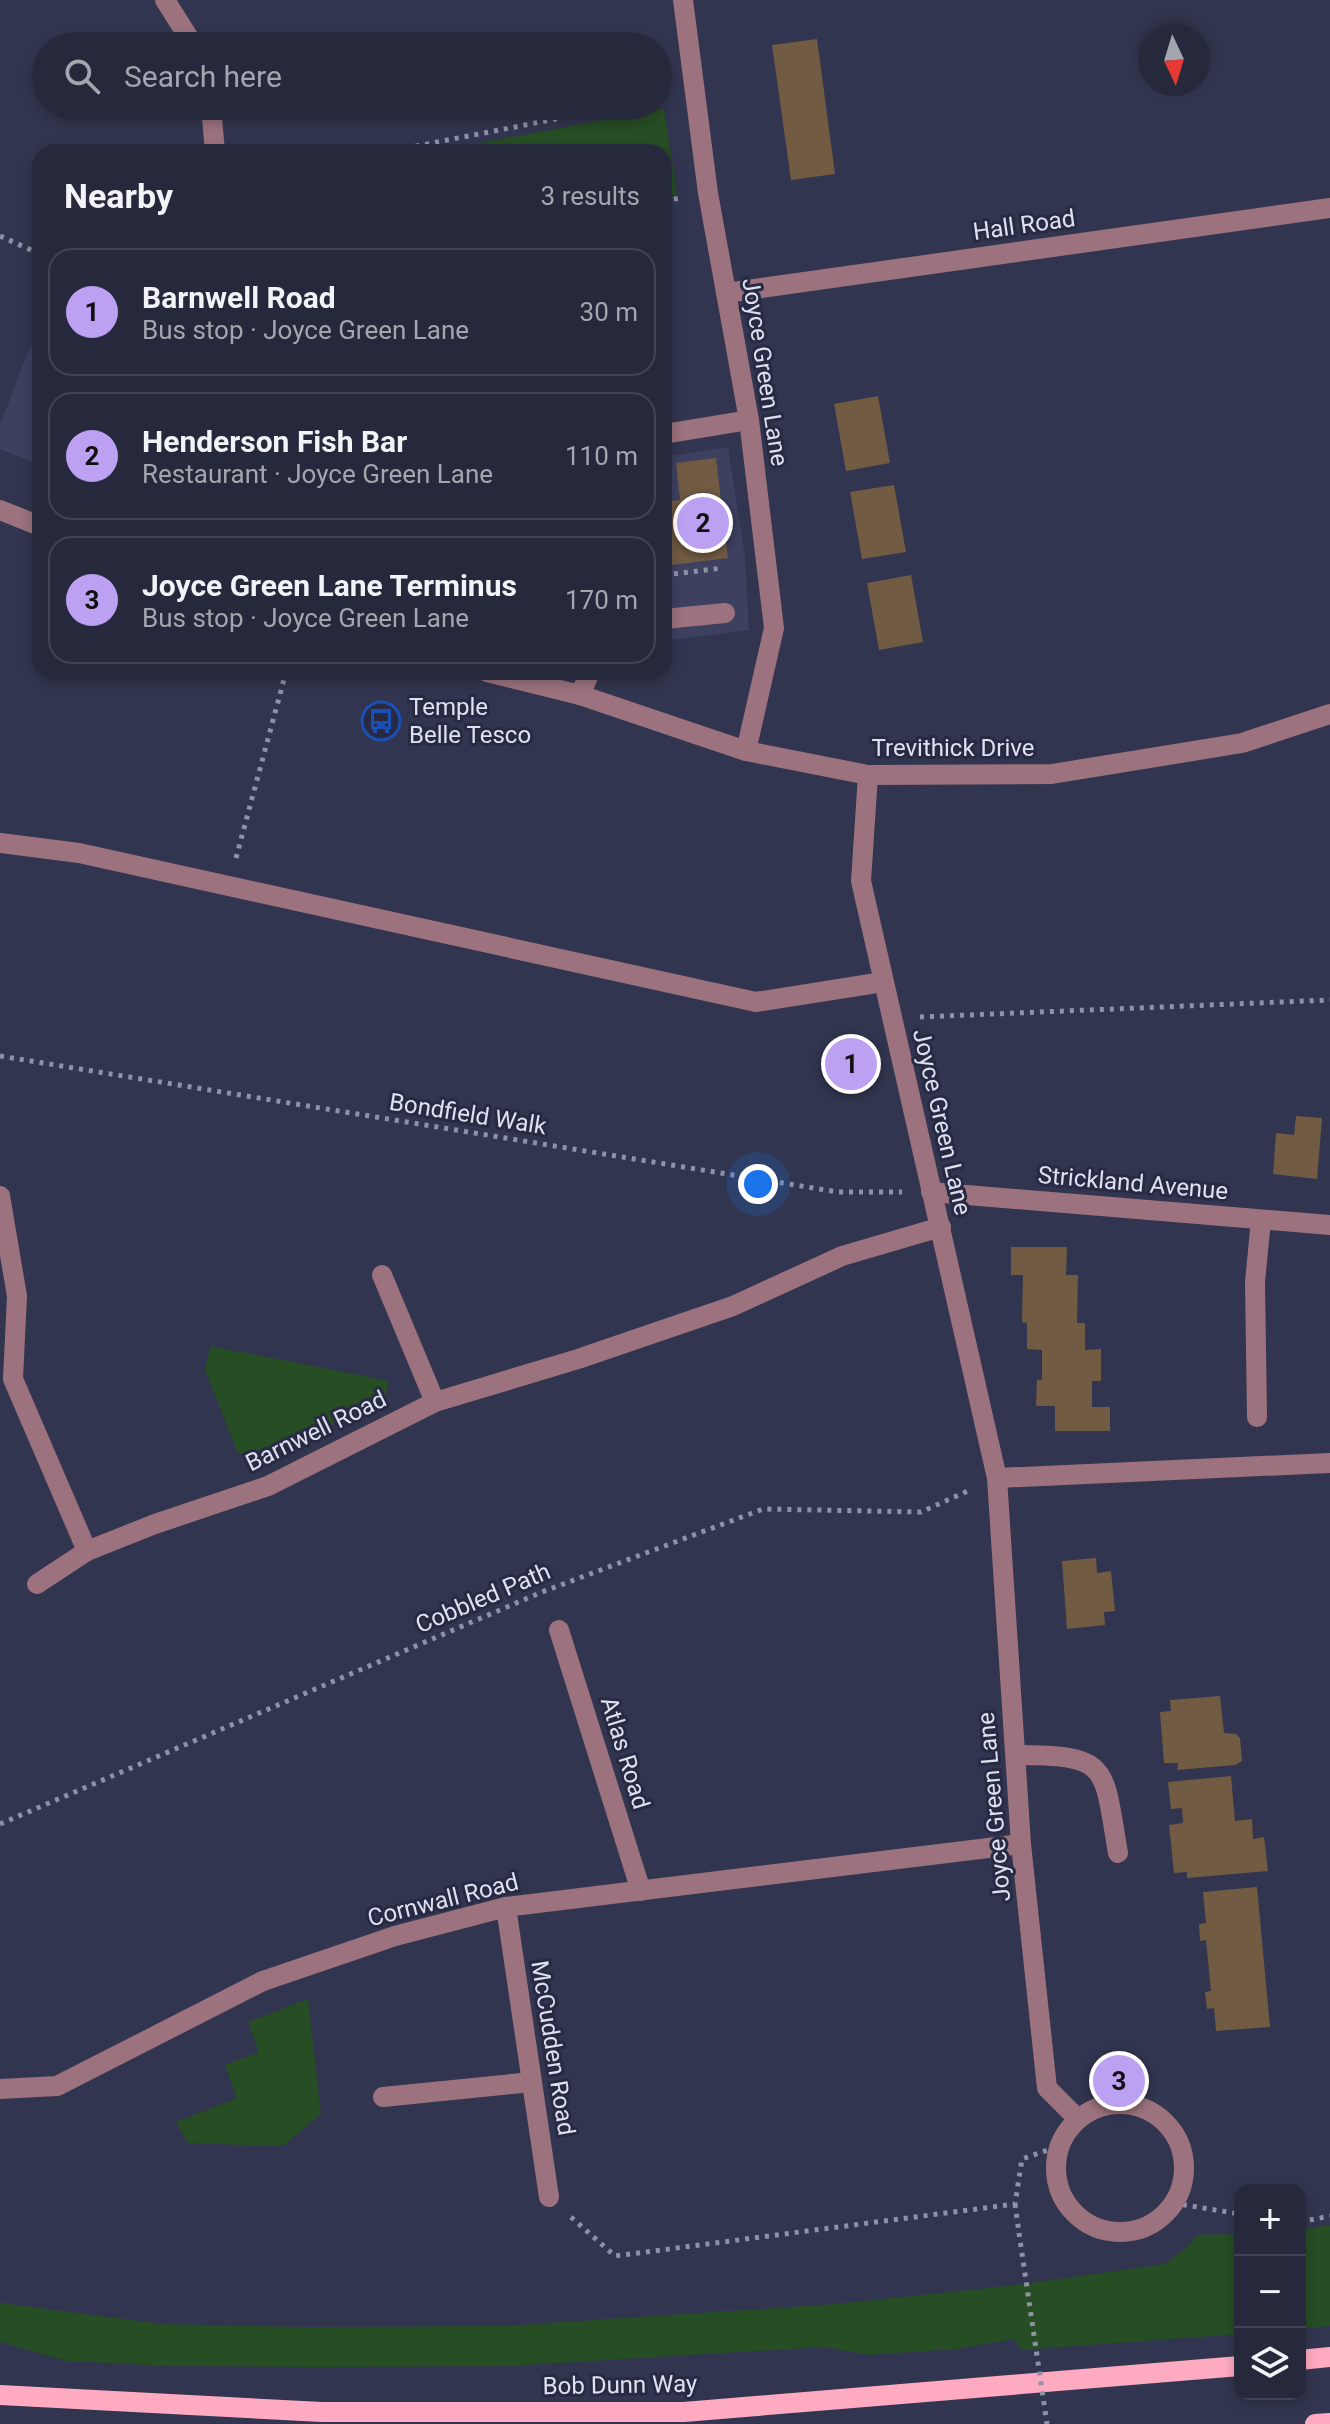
<!DOCTYPE html>
<meta charset="utf-8">
<style>
:root{--surface:#26283b;--page:#323446;--text:#f1f3f6;--muted:#a4a6af;--line:#424455;--accent:#bca0f2}
body{margin:0;font-family:Roboto,sans-serif;background:var(--page);color:var(--text)}
.controls{position:absolute;right:24px;bottom:24px;display:grid;overflow:hidden;border-radius:16px;box-shadow:0 4px 12px #0003}
.controls button{width:72px;height:72px;display:grid;place-items:center;padding:0;border:0;border-bottom:2px solid var(--line);background:var(--surface);color:var(--text);font:40px sans-serif}
.compass{position:absolute;left:1138px;top:24px;width:72px;height:72px;border-radius:50%;background:var(--surface);box-shadow:0 4px 12px #0003;rotate:176deg}
.you{position:absolute;left:758px;top:1184px;width:28px;height:28px;margin:-20px;border:6px solid #fff;border-radius:50%;background:#1a73e8;box-shadow:0 0 0 12px #1a73e833}
.badge{display:grid;place-items:center;width:52px;height:52px;border-radius:50%;background:var(--accent);color:#111;font-size:26px;font-weight:700}
.pin{position:absolute;translate:-50% -50%;border:4px solid #fff;box-shadow:0 2px 8px #0006}
.list{margin:0;padding:0;list-style:none}
h2{display:flex;justify-content:space-between;align-items:center;height:104px;margin:0;padding:0 32px;font-size:34px}
h2 small{font-size:26px;font-weight:400;color:var(--muted)}
.list li{display:grid;grid-template-columns:52px 1fr auto;gap:24px;align-items:center;box-sizing:border-box;height:128px;margin:0 16px 16px;padding:0 16px;border:2px solid var(--line);border-radius:24px}
.list b{display:block;font-size:30px;white-space:nowrap}
.list p{margin:0;font-size:26px;white-space:nowrap;color:var(--muted)}
.list em{font-size:26px;font-style:normal;color:var(--muted)}
.icon{flex:none;width:44px;height:44px;fill:none;stroke:currentColor;stroke-width:2;stroke-linecap:round;stroke-linejoin:round}
.map{position:relative;flex:none;width:1330px;height:2424px;overflow:hidden}
.search{position:absolute;background:var(--surface);box-shadow:0 4px 12px #0003;left:32px;top:32px;width:640px;height:88px;display:flex;align-items:center;gap:20px;box-sizing:border-box;padding:0 28px;border-radius:44px;color:var(--muted);font-size:30px}
.panel{position:absolute;background:var(--surface);box-shadow:0 4px 12px #0003;left:32px;top:144px;width:640px;height:536px;border-radius:24px}
.map>svg:first-child{display:block}
.built{fill:#3d405f}
.green{fill:#264d23}
.building{fill:#715b43}
.lines{fill:none;stroke-linecap:round;stroke-linejoin:round}
.path{stroke:#8f92a7;stroke-width:5;stroke-dasharray:4 6;stroke-linecap:butt}
.minor{stroke:#9b727d;stroke-width:20}
.major{stroke:#feaac1;stroke-width:20}
.path-bridge{stroke:#8f92a7;stroke-width:5;stroke-dasharray:4 6;stroke-linecap:butt}
.labels{text-anchor:middle;dominant-baseline:central;stroke-width:6;stroke-linejoin:round;paint-order:stroke}
.street-label{font-size:24px;fill:#dee1f1;stroke:#282a44}
.poi-label{font-size:24px;fill:#dee1f1;stroke:#282a44;text-anchor:start}
</style>
<div class="map">
<svg width="1330" height="2424" viewBox="0 0 1330 2424">
<rect width="100%" height="100%" fill="#32354f"/>
<g class="built">
<polygon points="40,321 40,465 0,449 0,425"/>
<polygon points="728,447 745,557 749,630 664,641 664,457"/>
</g>
<g class="green">
<polygon points="664,109 677,194 664,197 664,152 430,152"/>
<polygon points="210,1346 389,1381 386,1394 376,1402 260,1460 238,1453 205,1370"/>
<polygon points="308,1999 321,2114 283,2146 188,2143 176,2122 237,2098 225,2065 259,2052 248,2022"/>
<polygon points="1330,2225 1330,2326 1300,2329 1300,2230"/>
<polygon points="1240,2234 1240,2334 1020,2350 1015,2339 957,2349 868,2355 824,2347 507,2366 318,2367 172,2366 67,2361 0,2342 0,2303 162,2324 309,2327 503,2326 836,2304 1008,2286 1165,2264 1189,2246 1196,2235"/>
</g>
<g class="building">
<polygon points="817,39 835,174 791,180 772,45"/>
<polygon points="878,396 890,463 846,471 834,404"/>
<polygon points="716,458 728,558 664,566 664,502 680,500 676,463"/>
<polygon points="894,485 906,552 862,559 850,492"/>
<polygon points="911,575 923,642 879,650 867,583"/>
<polygon points="1296,1116 1322,1118 1317,1179 1273,1174 1276,1133 1294,1135"/>
<polygon points="1011,1247 1067,1247 1066,1275 1078,1275 1077,1323 1085,1323 1085,1350 1101,1349 1101,1381 1092,1381 1092,1407 1110,1407 1110,1431 1055,1431 1055,1406 1036,1406 1037,1380 1042,1380 1042,1350 1027,1349 1027,1323 1022,1322 1023,1275 1011,1275"/>
<polygon points="1096,1558 1097,1573 1111,1571 1115,1611 1104,1612 1105,1625 1067,1629 1062,1561"/>
<polygon points="1220,1696 1224,1733 1236,1734 1240,1738 1242,1761 1235,1765 1177,1770 1178,1763 1164,1763 1160,1712 1171,1711 1170,1700"/>
<polygon points="1231,1776 1235,1821 1252,1819 1253,1839 1264,1837 1268,1871 1187,1878 1187,1872 1174,1873 1169,1825 1183,1823 1182,1808 1171,1809 1168,1782"/>
<polygon points="1257,1887 1270,2027 1216,2031 1214,2008 1207,2009 1205,1992 1211,1991 1206,1940 1200,1941 1199,1924 1206,1923 1203,1892"/>
</g>
<g class="lines">
<g class="path">
<polyline points="386,152 623,106"/>
<polyline points="664,201 680,198"/>
<polyline points="0,236 40,254"/>
<polyline points="664,575 723,568"/>
<polyline points="236,858 286,672"/>
<polyline points="920,1017 1330,1000"/>
<polyline points="0,1056 838,1192 902,1192"/>
<polyline points="0,1824 542,1592 763,1509 921,1512 970,1490"/>
<polyline points="1173,2203 1240,2214"/>
<polyline points="1015,2204 1019,2233"/>
<polyline points="571,2217 615,2256 1015,2204 1022,2159 1059,2146"/>
<polyline points="1300,2222 1330,2216"/>
</g>
<g class="minor">
<polyline points="165,0 194,46"/>
<polyline points="683,0 708,193 749,420 774,628 746,751"/>
<polyline points="211,106 215,152"/>
<polyline points="726,293 1330,208"/>
<polyline points="664,434 749,420"/>
<polyline points="0,510 40,526"/>
<polyline points="664,619 725,613"/>
<polyline points="487,672 580,695 746,751 868,775 1052,774 1242,743 1330,714"/>
<polyline points="580,695 590,672"/>
<polyline points="868,775 861,881 997,1478 1021,1844 1047,2088 1078,2119"/>
<polyline points="0,843 79,853 756,1002 883,982"/>
<polyline points="931,1192 1330,1225"/>
<polyline points="0,1196 17,1296 13,1379 87,1551"/>
<polyline points="382,1275 435,1402"/>
<polyline points="1257,1417 1255,1282 1261,1220"/>
<polyline points="997,1478 1330,1463"/>
<polyline points="37,1584 87,1551 155,1524 268,1486 435,1402 578,1359 733,1306 842,1256 941,1227"/>
<polyline points="559,1630 641,1891"/>
<path d="M 1016,1755 C 1111,1755 1103,1766 1118,1853"/>
<polyline points="506,1907 549,2197"/>
<polyline points="0,2089 57,2086 263,1981 395,1936 506,1907 1021,1844"/>
<polyline points="383,2097 532,2082"/>
<circle cx="1120" cy="2168" r="64"/>
</g>
<g class="major">
<polyline points="1300,2360 1330,2357"/>
<polyline points="0,2395 322,2412 684,2412 1240,2366"/>
<polyline points="1315,2424 1330,2423"/>
</g>
<polyline class="path-bridge" points="1019,2233 1047,2424"/>
</g>
<defs>
<symbol id="bus-ring" viewBox="-11 -11 22 22"><circle r="9.5" fill="#282a44" stroke="#1a4fb4" stroke-width="1.5"/><path d="M-5-6H5V4H4V6H2V4H-2V6H-4V4H-5ZM-3.5-4V0h7V-4ZM-3.5 1.2v1.5H-2V1.2ZM2 1.2v1.5H3.5V1.2Z" fill="#1a4fb4"/></symbol>
</defs>
<g fill-rule="evenodd">
<use href="#bus-ring" x="359" y="699" width="44" height="44"/>
</g>
<g class="labels">
<g class="street-label">
<text transform="translate(1024 225) rotate(-8)">Hall Road</text>
<text transform="translate(765 372) rotate(81)">Joyce Green Lane</text>
<text x="953" y="748">Trevithick Drive</text>
<text transform="translate(468 1114) rotate(9)">Bondfield Walk</text>
<text transform="translate(942 1122) rotate(77)">Joyce Green Lane</text>
<text transform="translate(1133 1183) rotate(5)">Strickland Avenue</text>
<text transform="translate(316 1431) rotate(-26)">Barnwell Road</text>
<text transform="translate(483 1598) rotate(-23)">Cobbled Path</text>
<text transform="translate(625 1753) rotate(73)">Atlas Road</text>
<text transform="translate(994 1807) rotate(-95)">Joyce Green Lane</text>
<text transform="translate(443 1900) rotate(-14)">Cornwall Road</text>
<text transform="translate(553 2048) rotate(81)">McCudden Road</text>
<text transform="translate(620 2385) rotate(-1)">Bob Dunn Way</text>
</g>
<g class="poi-label">
<text x="409" y="707">Temple<tspan x="409" dy="28">Belle Tesco</tspan></text>
</g>
</g>
</svg>
<div class="controls">
<button>+</button>
<button>−</button>
<button><svg class="icon" aria-label="layers" viewBox="0 0 24 24"><path d="M12 4l9 5-9 5-9-5zM3 14l9 5 9-5"/></svg></button>
</div>
<svg class="compass" viewBox="-18 -18 36 36"><path d="M0-13l5 13h-10z" fill="#e53935"/><path d="M0 13l5-13h-10z" fill="#a4a6af"/></svg>
<div class="you"></div>
<div class="pin badge" style="left:851px;top:1064px">1</div>
<div class="pin badge" style="left:703px;top:523px">2</div>
<div class="pin badge" style="left:1119px;top:2081px">3</div>
<div class="search"><svg class="icon" aria-label="search" viewBox="0 0 24 24"><circle cx="10" cy="10" r="6"/><path d="M15 15l6 6"/></svg>Search here</div>
<section class="panel">
<h2>Nearby<small>3 results</small></h2>
<ul class="list">
<li><span class="badge">1</span><div><b>Barnwell Road</b><p>Bus stop · Joyce Green Lane</p></div><em>30 m</em></li>
<li><span class="badge">2</span><div><b>Henderson Fish Bar</b><p>Restaurant · Joyce Green Lane</p></div><em>110 m</em></li>
<li><span class="badge">3</span><div><b>Joyce Green Lane Terminus</b><p>Bus stop · Joyce Green Lane</p></div><em>170 m</em></li>
</ul>
</section>
</div>
